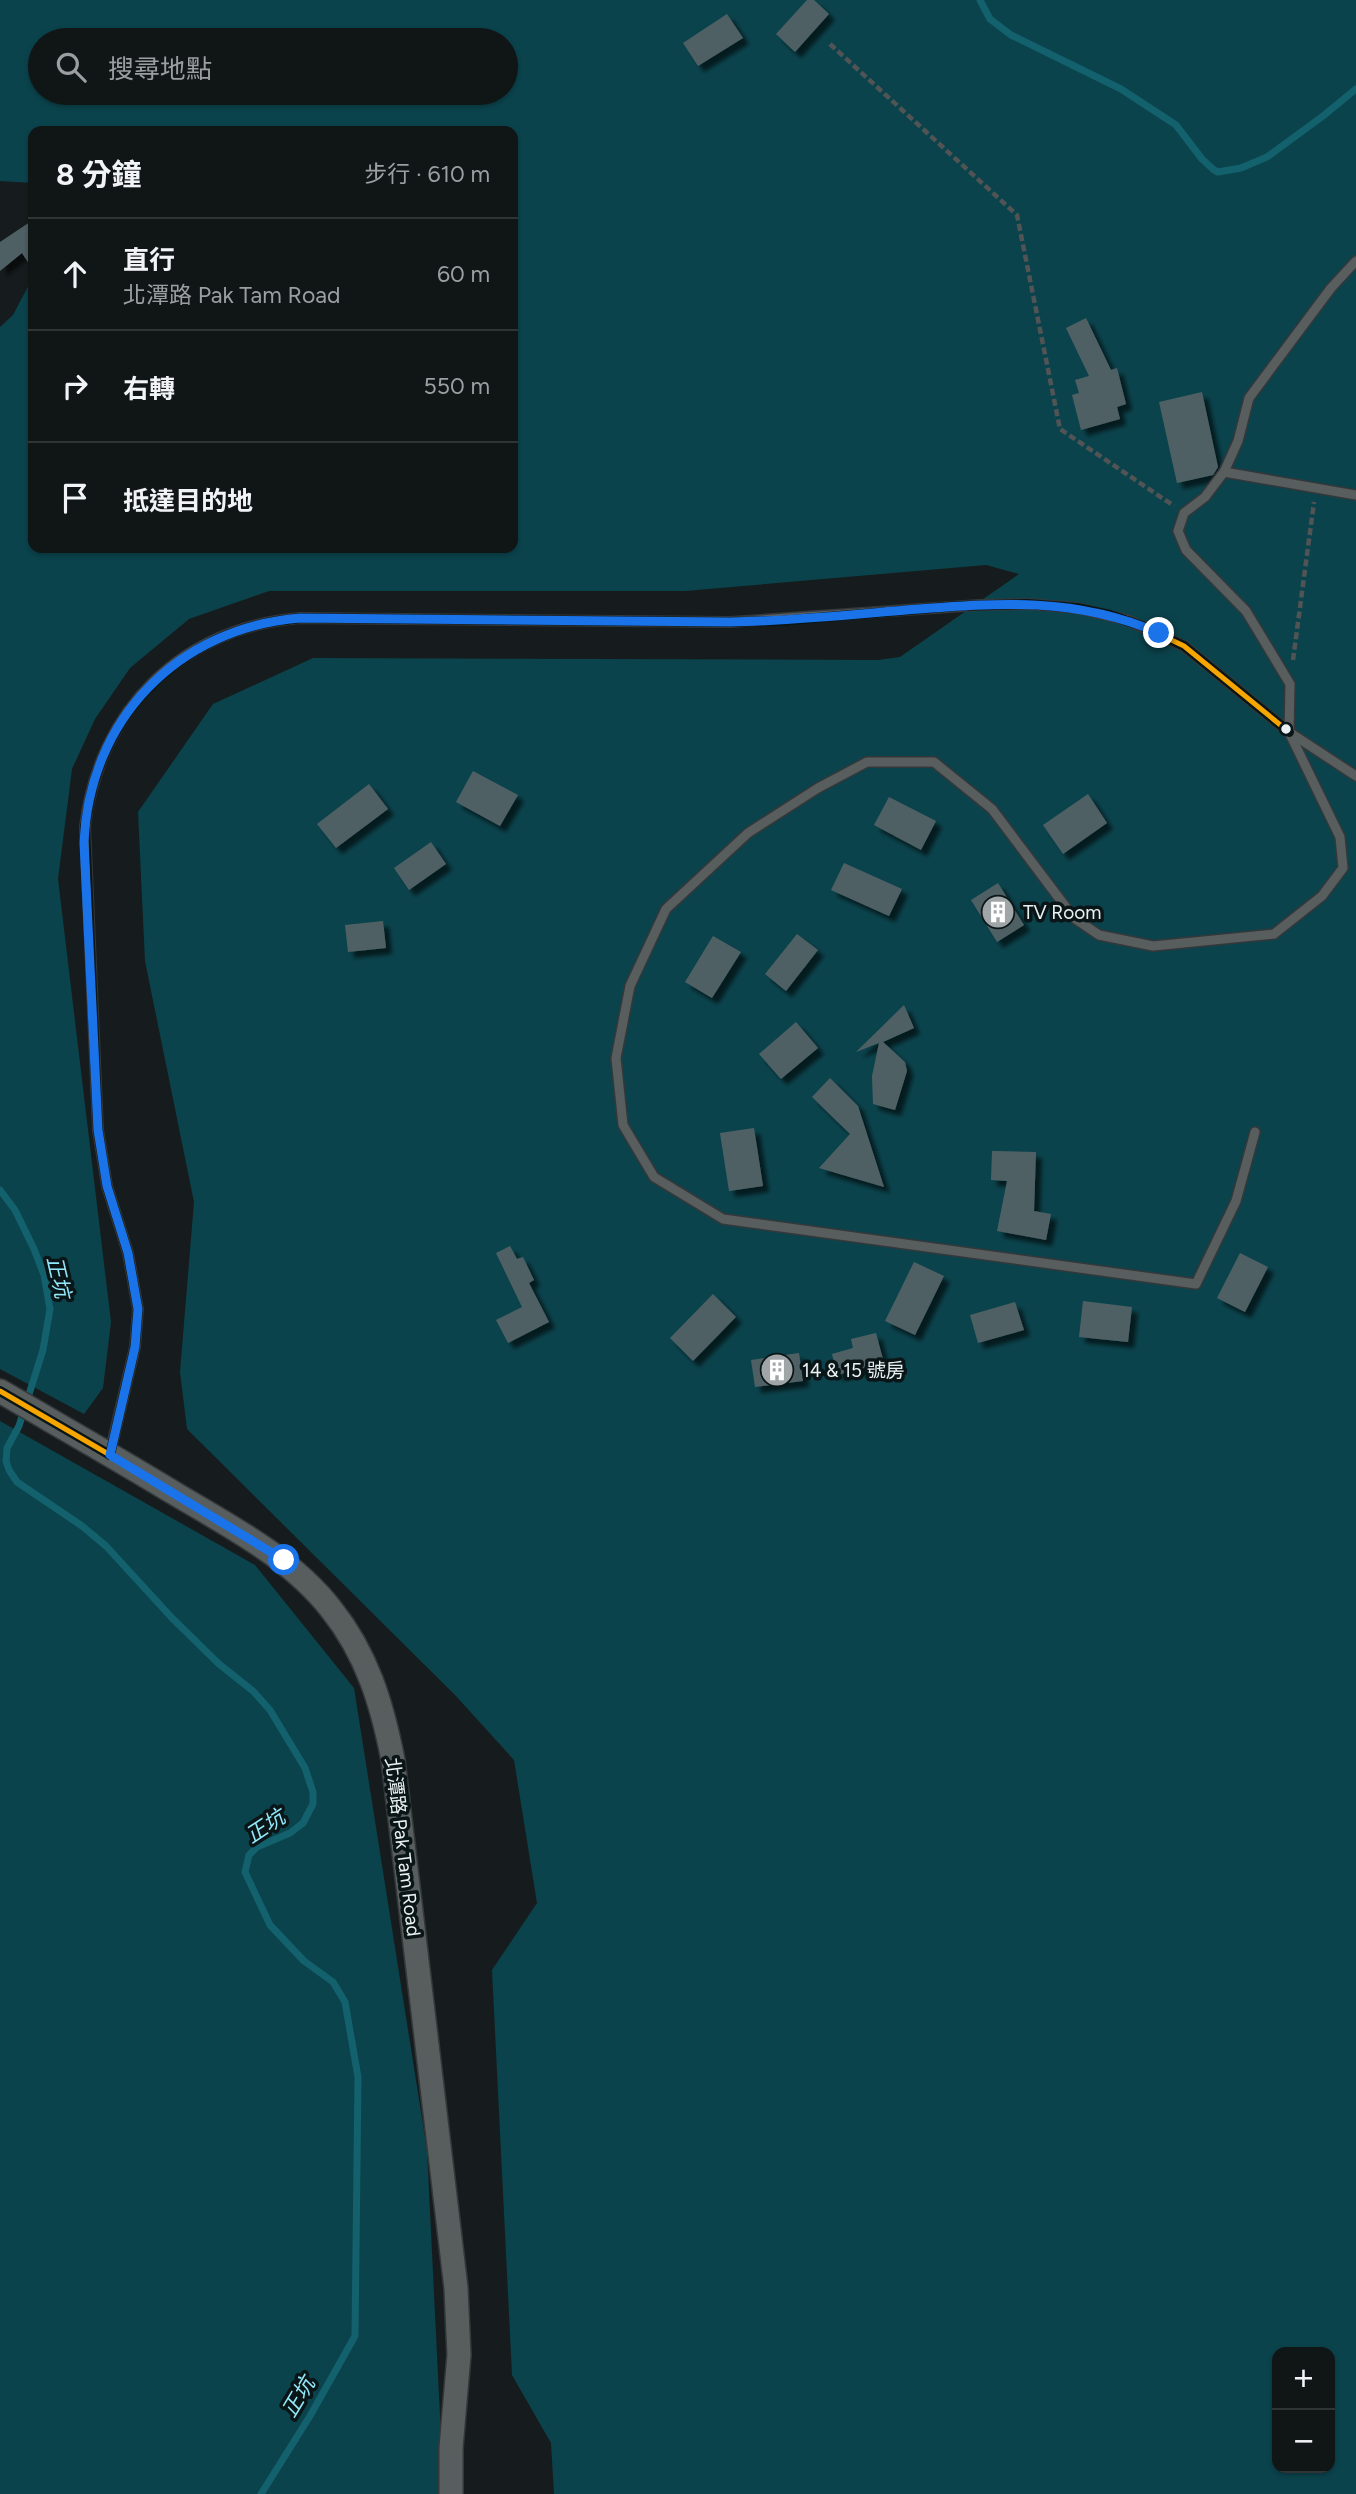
<!DOCTYPE html>
<html lang="zh-TW">
<meta charset="utf-8">
<style>
:root{--surface:#101516;--page:#191e1f;--text:#f1f3f6;--muted:#9c9fa1;--line:#303435}
body{margin:0;font-family:Figtree,"Noto Sans TC",sans-serif;background:var(--page);color:var(--text)}
.controls{position:absolute;right:21px;bottom:21px;display:grid;overflow:hidden;border-radius:14px;box-shadow:0 2px 5px #0004}
.controls button{width:63px;height:63px;display:grid;place-items:center;padding:0;border:0;border-bottom:2px solid var(--line);background:var(--surface);color:var(--text);font:35px sans-serif}
.stop{position:absolute;width:21px;height:21px;margin:-16px;border:5px solid #1a73e8;border-radius:50%;background:#fff}
.stop.end{background:#1a73e8;border-color:#fff;box-shadow:0 2px 7px #0008}
.list{margin:0;padding:0;list-style:none}
h2{display:flex;justify-content:space-between;align-items:center;height:91px;margin:0;padding:0 28px;font-size:30px}
h2 small{font-size:23px;font-weight:400;color:var(--muted)}
.list li{display:grid;grid-template-columns:46px 1fr auto;gap:21px;align-items:center;box-sizing:border-box;height:112px;padding:0 28px;border-top:2px solid var(--line)}
.list b{display:block;font-size:26px;white-space:nowrap}
.list p{margin:0;font-size:23px;white-space:nowrap;color:var(--muted)}
.list em{font-size:23px;font-style:normal;color:var(--muted)}
.icon{flex:none;width:38px;height:38px;fill:none;stroke:currentColor;stroke-width:2;stroke-linecap:round;stroke-linejoin:round}
.map{position:relative;flex:none;width:1356px;height:2494px;overflow:hidden}
.search{position:absolute;background:var(--surface);box-shadow:0 2px 5px #0004;left:28px;top:28px;width:490px;height:77px;display:flex;align-items:center;gap:18px;box-sizing:border-box;padding:0 24px;border-radius:38px;color:var(--muted);font-size:26px}
.panel{position:absolute;background:var(--surface);box-shadow:0 2px 5px #0004;left:28px;top:126px;width:490px;height:427px;border-radius:14px}
.map>svg:first-child{display:block}
.green{fill:#0b434c;fill-rule:evenodd}
.lines{fill:none;stroke-linecap:round;stroke-linejoin:round}
.stream{stroke:#14616e;stroke-width:7}
.building{fill:#506165;filter:url(#shadow)}
.service-casing{stroke:#35383a;stroke-width:12}
.tertiary-casing{stroke:#35383a;stroke-width:26}
.path{stroke:#515455;stroke-width:4.5;stroke-dasharray:7 3.5;stroke-linecap:butt}
.service{stroke:#585d5e;stroke-width:9}
.tertiary{stroke:#585d5e;stroke-width:23}
.bus-1-casing{stroke:#0a1517;stroke-width:10}
.bus-1{stroke:#f7a600;stroke-width:5}
.route{stroke:#1a73e8;stroke-width:9}
.bus-dot{fill:#eaf1f3;stroke:#0a1517;stroke-width:2.5}
.labels{text-anchor:middle;dominant-baseline:central;stroke-width:7;stroke-linejoin:round;paint-order:stroke}
.poi-label{font-size:19px;fill:#eaf1f3;stroke:#0a1517;text-anchor:start}
.street-label{font-size:19px;fill:#eaf1f3;stroke:#0a1517}
.water-label{font-size:21px;font-style:italic;fill:#93e9fa;stroke:#0a1517}
</style>
<div class="map">
<svg width="1356" height="2494" viewBox="0 0 1356 2494">
<defs>
<filter id="shadow"><feDropShadow dx="6" dy="6" stdDeviation="2" flood-color="#0009"/></filter>
</defs>
<rect width="100%" height="100%" fill="#161c1d"/>
<g class="green">
<path d="M 0,0 L 1356,0 L 1356,2494 L 554,2494 L 551,2443 L 512,2375 L 492,1970 L 537,1903 L 514,1760 L 455,1695 L 187,1429 L 180,1372 L 194,1202 L 145,961 L 138,812 L 213,704 L 313,658 L 878,660 L 900,657 L 1019,574 L 986,565 L 685,591 L 269,591 L 189,619 L 130,668 L 95,719 L 72,769 L 58,879 L 111,1322 L 103,1388 L 84,1414 L 0,1369 L 0,327 L 13,315 L 33,277 L 33,548 L 513,548 L 513,131 L 33,131 L 33,183 L 0,181 ZM 40,40 L 506,40 L 506,93 L 40,93 ZM 1277,2352 L 1330,2352 L 1330,2468 L 1277,2468 Z"/>
<polygon points="0,1421 255,1565 354,1688 427,2150 441,2437 446,2494 0,2494"/>
</g>
<g class="lines">
<g class="stream">
<polyline points="980,0 990,19 1011,35 1121,89 1176,125 1202,159 1214,170 1218,172 1241,168 1267,157 1323,116 1356,89"/>
<polyline points="0,1190 15,1210 34,1249 44,1275 50,1309 43,1350 19,1426 7,1448 6,1461 9,1470 17,1482 82,1526 106,1546 172,1618 219,1664 253,1691 270,1710 305,1768 313,1792 313,1804 303,1823 290,1833 257,1847 249,1855 245,1872 270,1925 304,1961 333,1982 345,2002 358,2077 355,2336 310,2416 261,2494"/>
</g>
</g>
<g class="building">
<polygon points="807,0 814,0 829,14 795,52 776,34"/>
<polygon points="727,14 743,38 698,66 683,43"/>
<polygon points="33,220 33,270 22,253 0,271 0,242"/>
<polygon points="1086,318 1111,370 1117,368 1126,404 1117,407 1120,419 1081,430 1072,395 1079,393 1075,380 1089,376 1066,328"/>
<polygon points="1202,392 1218,467 1213,475 1177,483 1159,402"/>
<polygon points="473,771 518,795 500,826 456,802"/>
<polygon points="369,784 388,809 336,848 317,824"/>
<polygon points="1088,794 1107,823 1063,854 1043,825"/>
<polygon points="889,797 936,821 921,850 874,825"/>
<polygon points="431,842 446,864 409,890 394,868"/>
<polygon points="844,863 902,889 889,916 831,890"/>
<polygon points="998,883 1024,925 997,942 971,900"/>
<polygon points="383,921 386,948 348,952 345,925"/>
<polygon points="797,934 818,950 786,991 765,974"/>
<polygon points="713,936 741,952 712,998 685,982"/>
<polygon points="904,1005 914,1028 883,1042 905,1062 907,1071 895,1110 873,1104 872,1076 879,1043 856,1052"/>
<polygon points="796,1022 818,1048 781,1079 759,1054"/>
<polygon points="830,1078 858,1106 884,1187 819,1168 850,1134 812,1097"/>
<polygon points="754,1128 763,1186 729,1191 720,1133"/>
<polygon points="992,1151 1036,1152 1034,1211 1051,1214 1046,1240 997,1231 1007,1181 991,1180"/>
<polygon points="510,1246 517,1259 523,1257 534,1280 529,1283 549,1322 508,1343 496,1320 522,1307 496,1253"/>
<polygon points="1240,1253 1268,1267 1245,1312 1217,1298"/>
<polygon points="914,1262 944,1276 915,1335 885,1321"/>
<polygon points="713,1294 736,1317 693,1361 670,1338"/>
<polygon points="1083,1301 1132,1307 1128,1342 1079,1337"/>
<polygon points="1015,1302 1024,1330 978,1343 970,1315"/>
<polygon points="876,1333 884,1363 837,1375 832,1354 853,1348 851,1339"/>
<polygon points="799,1353 803,1381 755,1387 751,1360"/>
</g>
<g class="lines">
<defs>
<g id="service">
<polyline points="1224,472 1238,441 1249,398 1331,288 1356,261"/>
<polyline points="1255,1132 1236,1201 1196,1284 723,1219 654,1177 623,1125 616,1058 630,986 666,909 748,833 818,788 867,762 934,762 992,809 1074,918 1099,935 1153,946 1274,934 1322,896 1343,868 1340,837 1289,732 1290,684 1246,611 1186,550 1178,531 1184,513 1205,497 1224,472 1356,495"/>
<path d="M 110,1453 L 135,1347 L 138,1309 L 128,1253 L 107,1186 L 98,1130 L 85,826 C 99,710 182,627 300,618 L 730,622 L 979,605 L 1028,604 L 1077,608 L 1127,620 L 1184,646 L 1289,732 L 1356,776"/>
</g>
<path id="tertiary" d="M 0,1391 C 60,1426 120,1460 179,1496 C 233,1528 292,1559 331,1609 C 367,1654 382,1704 393,1760 L 456,2288 L 459,2355 L 451,2448 L 451,2494"/>
</defs>
<use href="#service" class="service-casing"/>
<use href="#tertiary" class="tertiary-casing"/>
<g class="path">
<polyline points="830,44 1017,215 1060,429 1174,506"/>
<polyline points="1293,660 1314,502"/>
</g>
<use href="#service" class="service"/>
<use href="#tertiary" class="tertiary"/>
<defs>
<g id="bus-1">
<polyline points="0,1391 110,1455"/>
<path d="M 110,1455 L 135,1347 L 138,1309 L 128,1253 L 107,1186 L 98,1130 L 85,826 C 88,812 90,797 94,783 C 117,706 178,645 257,625 C 271,621 286,620 300,618 L 730,622 L 780,621 L 957,606 L 1028,604 L 1077,608 L 1110,615 L 1142,626 L 1184,646 L 1289,732"/>
</g>
</defs>
<use href="#bus-1" class="bus-1-casing"/>
<use href="#bus-1" class="bus-1"/>
</g>
<g class="lines">
<path class="route" d="M 284,1560 L 110,1455 L 135,1347 L 138,1309 L 128,1253 L 107,1186 L 98,1130 L 84,843 C 89,720 177,628 300,618 L 730,622 C 789,621 848,615 906,610 C 996,603 1074,596 1159,633"/>
</g>
<defs>
<symbol id="building-disc" viewBox="-11 -11 22 22"><circle r="9.5" fill="#a0a6a8" stroke="#0a1517"/><path d="M-4-6H4V6H1V3H-1V6H-4ZM-2.5-4.3h1.7v1.8h-1.7ZM.8-4.3h1.7v1.8H.8ZM-2.5-1h1.7V.8h-1.7ZM.8-1h1.7V.8H.8Z" fill="#fff"/></symbol>
</defs>
<g fill-rule="evenodd">
<use href="#building-disc" x="979" y="893" width="38" height="38"/>
<use href="#building-disc" x="758" y="1351" width="38" height="38"/>
</g>
<circle class="bus-dot" cx="1286" cy="729" r="6"/>
<g class="labels">
<g class="poi-label">
<text x="1023" y="912">TV Room</text>
<text x="802" y="1370">14 &amp; 15 號房</text>
</g>
<g class="street-label">
<text transform="translate(403 1847) rotate(83)">北潭路 Pak Tam Road</text>
</g>
<g class="water-label">
<text transform="translate(59 1277) rotate(77)">正坑</text>
<text transform="translate(265 1826) rotate(-33)">正坑</text>
<text transform="translate(298 2397) rotate(-59)">正坑</text>
</g>
</g>
</svg>
<div class="controls">
<button>+</button>
<button>−</button>
</div>
<div class="stop" style="left:284px;top:1560px"></div>
<div class="stop end" style="left:1159px;top:633px"></div>
<div class="search"><svg class="icon" aria-label="search" viewBox="0 0 24 24"><circle cx="10" cy="10" r="6"/><path d="M15 15l6 6"/></svg>搜尋地點</div>
<section class="panel">
<h2>8 分鐘<small>步行 · 610 m</small></h2>
<ul class="list">
<li><svg class="icon" aria-label="ahead" viewBox="0 0 24 24"><path d="M12 20V5M6 11l6-6 6 6"/></svg><div><b>直行</b><p>北潭路 Pak Tam Road</p></div><em>60 m</em></li>
<li><svg class="icon" aria-label="right" viewBox="0 0 24 24"><path d="M7 20v-9h11M14 6l5 5-5 5"/></svg><div><b>右轉</b></div><em>550 m</em></li>
<li><svg class="icon" aria-label="arrive" viewBox="0 0 24 24"><path d="M6 21V4h12l-3 4 3 4H6"/></svg><div><b>抵達目的地</b></div></li>
</ul>
</section>
</div>
